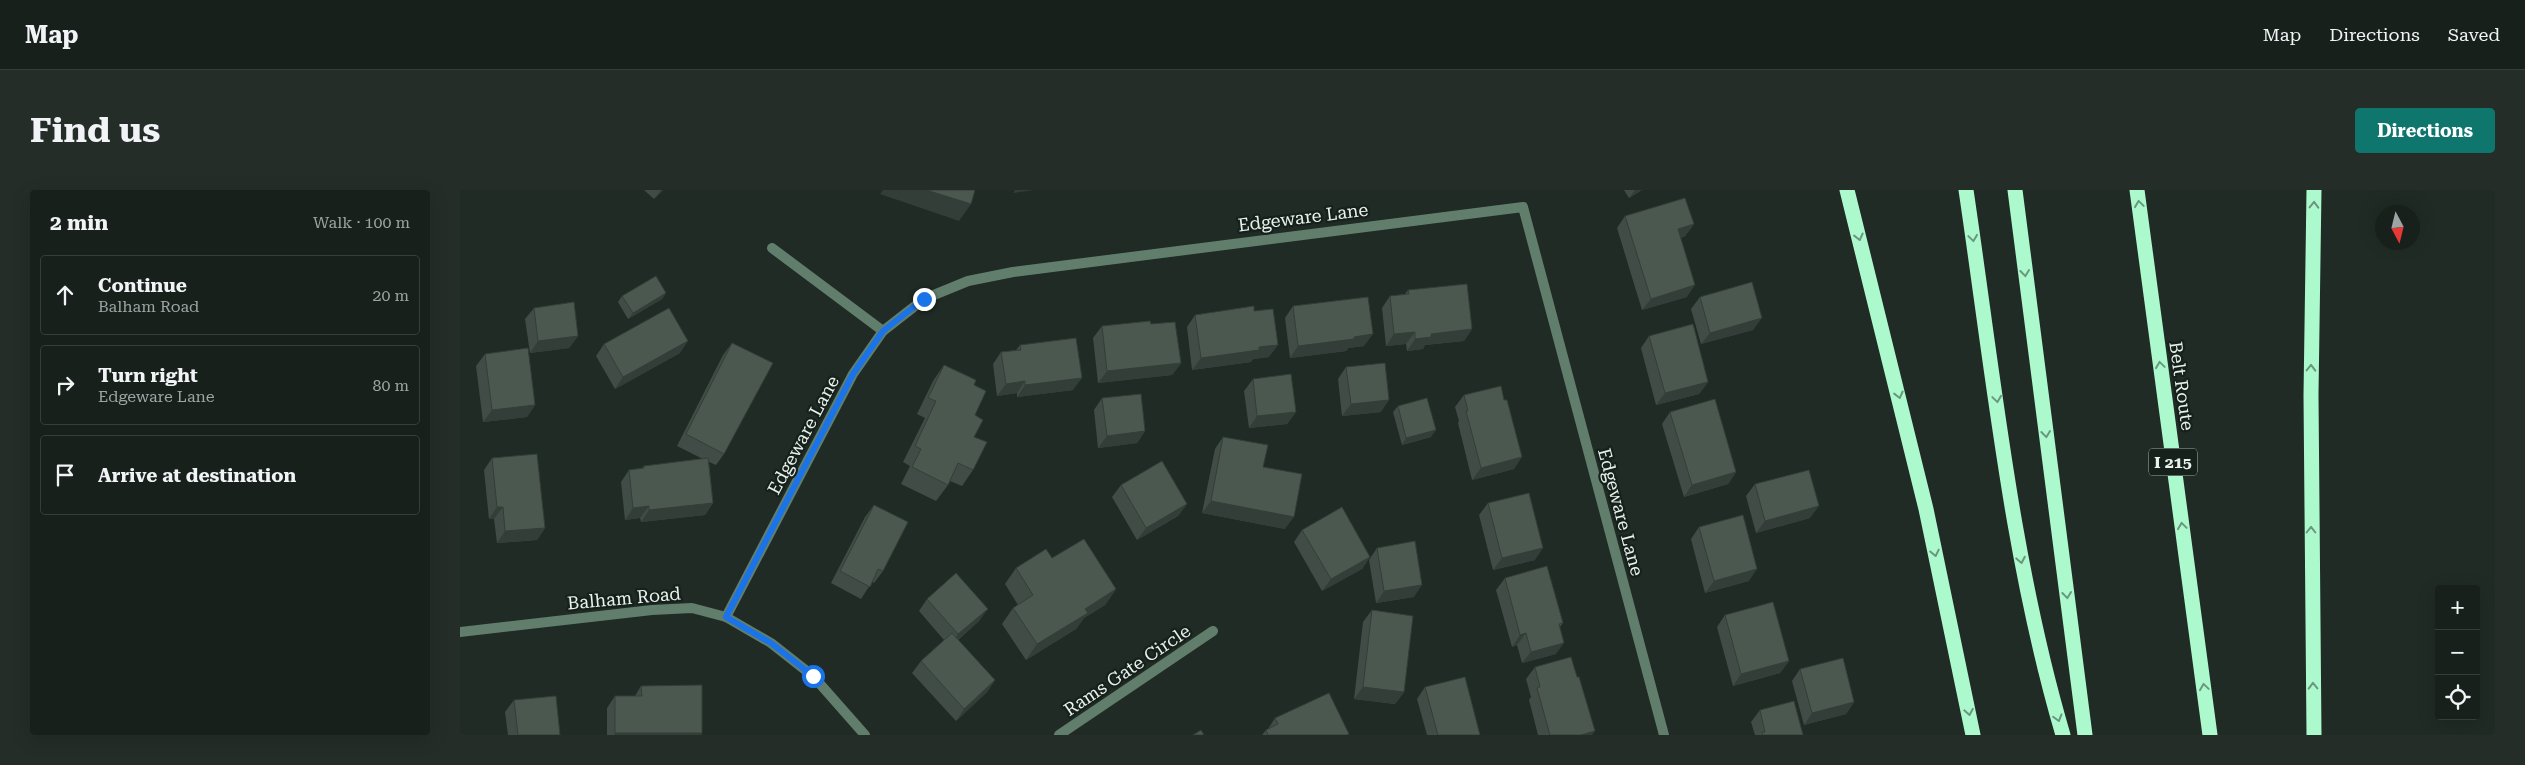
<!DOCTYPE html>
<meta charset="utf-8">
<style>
:root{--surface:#17201b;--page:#242d28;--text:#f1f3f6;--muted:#9ea3a3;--line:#363e3a;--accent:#0f766e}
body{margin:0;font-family:"Roboto Serif",serif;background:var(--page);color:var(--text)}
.controls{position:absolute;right:15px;bottom:15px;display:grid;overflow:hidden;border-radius:5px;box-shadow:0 5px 20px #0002}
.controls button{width:45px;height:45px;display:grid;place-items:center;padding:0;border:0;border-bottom:1px solid var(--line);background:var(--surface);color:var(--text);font:25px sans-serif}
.compass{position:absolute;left:1915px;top:15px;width:45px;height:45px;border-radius:50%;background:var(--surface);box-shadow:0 5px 20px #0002;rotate:173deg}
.stop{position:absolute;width:15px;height:15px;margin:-11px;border:4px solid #1a73e8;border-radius:50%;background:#fff}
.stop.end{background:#1a73e8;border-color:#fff;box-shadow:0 1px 5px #0008}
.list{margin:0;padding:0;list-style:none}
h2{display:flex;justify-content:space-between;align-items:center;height:65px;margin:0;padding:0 20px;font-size:21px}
h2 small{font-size:16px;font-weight:400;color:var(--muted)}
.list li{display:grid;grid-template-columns:32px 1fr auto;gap:15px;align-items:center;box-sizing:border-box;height:80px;margin:0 10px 10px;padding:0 10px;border:1px solid var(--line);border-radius:5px}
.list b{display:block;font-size:19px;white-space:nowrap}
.list p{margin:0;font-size:16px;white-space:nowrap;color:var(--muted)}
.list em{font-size:16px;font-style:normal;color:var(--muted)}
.icon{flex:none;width:28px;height:28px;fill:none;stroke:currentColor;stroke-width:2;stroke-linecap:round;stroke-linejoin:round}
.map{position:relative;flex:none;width:2035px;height:545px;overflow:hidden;border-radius:5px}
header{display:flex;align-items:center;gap:30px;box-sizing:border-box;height:70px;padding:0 25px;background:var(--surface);border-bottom:1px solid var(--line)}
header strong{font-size:24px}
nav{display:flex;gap:28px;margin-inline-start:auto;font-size:18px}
.intro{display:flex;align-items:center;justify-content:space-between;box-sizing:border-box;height:120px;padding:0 30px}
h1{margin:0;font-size:35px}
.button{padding:12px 22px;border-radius:5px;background:var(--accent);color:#fff;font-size:18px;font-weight:700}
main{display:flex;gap:30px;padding:0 30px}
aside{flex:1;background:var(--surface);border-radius:5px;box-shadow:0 5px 20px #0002}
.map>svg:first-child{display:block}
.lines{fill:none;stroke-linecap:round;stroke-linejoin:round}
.street{stroke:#617e6d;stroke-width:10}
.highway{stroke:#adf9ce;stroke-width:15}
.wall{fill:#404c45}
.shaded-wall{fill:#343e38}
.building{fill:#4b5850;stroke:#343e38}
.oneway{stroke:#69987d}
.route{stroke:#1a73e8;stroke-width:6}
.labels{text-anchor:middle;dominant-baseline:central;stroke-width:4.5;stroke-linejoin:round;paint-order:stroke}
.shield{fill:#15211a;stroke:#a9b3ad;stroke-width:1}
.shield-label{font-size:16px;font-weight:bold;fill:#e9f1ec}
.street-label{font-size:18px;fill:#e9f1ec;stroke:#15211a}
</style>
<header>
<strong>Map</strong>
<nav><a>Map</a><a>Directions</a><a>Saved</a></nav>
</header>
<div class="intro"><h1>Find us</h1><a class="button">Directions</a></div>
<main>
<aside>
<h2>2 min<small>Walk · 100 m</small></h2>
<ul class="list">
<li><svg class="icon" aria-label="ahead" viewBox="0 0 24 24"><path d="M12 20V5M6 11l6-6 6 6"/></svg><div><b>Continue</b><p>Balham Road</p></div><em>20 m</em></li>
<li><svg class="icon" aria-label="right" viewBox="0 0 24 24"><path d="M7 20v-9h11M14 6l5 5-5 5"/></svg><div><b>Turn right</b><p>Edgeware Lane</p></div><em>80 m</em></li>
<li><svg class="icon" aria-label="arrive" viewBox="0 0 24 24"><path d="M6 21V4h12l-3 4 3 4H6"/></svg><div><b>Arrive at destination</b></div></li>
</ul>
</aside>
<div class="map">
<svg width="2035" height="545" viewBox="0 0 2035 545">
<rect width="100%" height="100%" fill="#1f2b24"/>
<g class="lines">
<g class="street">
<polyline points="312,58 423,141"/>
<polyline points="266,427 393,184 423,141 464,109 508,91 553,82 1063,17 1204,545"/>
<polyline points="0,442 192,420 232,418 266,427 311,453 353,486 405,545"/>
<polyline points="599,545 753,441"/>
</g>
<g class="highway">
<polyline points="1387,0 1466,319 1513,545"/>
<path d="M 1506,0 C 1533,182 1551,368 1603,545"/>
<polyline points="1555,0 1625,545"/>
<polyline points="1677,0 1750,545"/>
<polyline points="1854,545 1851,205 1854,0"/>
</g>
</g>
<g class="wall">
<polygon points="184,0 203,0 194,9"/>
<polygon points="1164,0 1182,0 1169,8"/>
<polygon points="1165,26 1234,34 1225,46 1221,48 1227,107 1182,120 1157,38"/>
<polygon points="948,100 1012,139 1004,151 965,155 963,159 947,161 946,154 926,156 922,118 930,106 945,104"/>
<polygon points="206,103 202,109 168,129 158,112 162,106"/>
<polygon points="1240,107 1293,140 1241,154 1231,119"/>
<polygon points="833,116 904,156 888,158 886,161 830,168 825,128"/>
<polygon points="74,118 118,146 109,158 70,163 65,129"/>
<polygon points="794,121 809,167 793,169 791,172 732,180 727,137 735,125"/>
<polygon points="642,136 721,173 712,185 638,193 633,148"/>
<polygon points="1189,146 1248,192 1239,204 1196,215 1181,158"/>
<polygon points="272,153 264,264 256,275 249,272 253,313 245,325 181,332 180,328 165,330 161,292 169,280 182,278 184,276 243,269 217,256 263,165"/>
<polygon points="144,154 220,163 155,199 136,166"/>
<polygon points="560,155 613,200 557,207 557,203 537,206 533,174 541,162 556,160"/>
<polygon points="25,164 75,215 67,227 23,232 16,176"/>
<polygon points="484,175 514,195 515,225 513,280 502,296 490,291 488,295 476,311 441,294 450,276 443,272 465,228 457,224 473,191"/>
<polygon points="886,177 921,222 882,226 878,189"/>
<polygon points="793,189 836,222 827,234 789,238 784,201"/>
<polygon points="1004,205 1054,279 1012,290 998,233 999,231 995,217"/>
<polygon points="642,208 685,241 677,253 638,258 634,220"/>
<polygon points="938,216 971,247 942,255 933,222"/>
<polygon points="1210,222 1276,282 1268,294 1224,307 1202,234"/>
<polygon points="763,247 803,277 825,339 742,323 755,259"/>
<polygon points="32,268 85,338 77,350 37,353 34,329 29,329 24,280"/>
<polygon points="1295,294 1350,328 1296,343 1286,306"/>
<polygon points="661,295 727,314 718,326 677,350 652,307"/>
<polygon points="1028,313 1075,370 1033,380 1019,325"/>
<polygon points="414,315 423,381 414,393 412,392 401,409 371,393 405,327"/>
<polygon points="1239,337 1289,391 1245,403 1231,349"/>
<polygon points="842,340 910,367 902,379 862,401 834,352"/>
<polygon points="917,358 954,407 916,413 909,370"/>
<polygon points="592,368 656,399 645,415 624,428 616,439 566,470 542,434 553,418 558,415 545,394 556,378"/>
<polygon points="1045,388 1103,433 1100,437 1096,464 1062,473 1057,455 1052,457 1036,400"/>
<polygon points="467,409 519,431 498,450 535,490 527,502 496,531 452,483 461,471 484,450 459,421"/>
<polygon points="912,420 944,502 935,514 894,509 903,432"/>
<polygon points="1265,425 1329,471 1320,483 1273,496 1257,437"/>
<polygon points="1075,477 1132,545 1078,545 1069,510 1071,507 1066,489"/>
<polygon points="1340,479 1394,512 1386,524 1344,535 1332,491"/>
<polygon points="181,496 242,543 241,545 147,545 147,518 155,506 175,506"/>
<polygon points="965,497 1020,545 967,545 957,509"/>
<polygon points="54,510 100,545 48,545 45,522"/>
<polygon points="1300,520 1343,545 1295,545 1291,532"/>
<polygon points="815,528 889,544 888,545 802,545 806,540 808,539"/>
</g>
<g class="shaded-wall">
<polygon points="201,0 203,0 194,9"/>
<polygon points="423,0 466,0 511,14 499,31 420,4"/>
<polygon points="555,0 574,0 553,3"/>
<polygon points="1175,0 1182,0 1169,8"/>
<polygon points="1234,34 1225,46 1210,51 1218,39"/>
<polygon points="1235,95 1227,107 1182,120 1191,109"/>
<polygon points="206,103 202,109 168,129 173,123"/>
<polygon points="1302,128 1293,140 1241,154 1250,143"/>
<polygon points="1012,139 1004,151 965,155 963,159 947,161 955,149 971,144"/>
<polygon points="955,142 946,154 926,156 934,144"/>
<polygon points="913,144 904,156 888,158 886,161 830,168 838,156"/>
<polygon points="118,146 109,158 70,163 78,151"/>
<polygon points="228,151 220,163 155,199 163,187"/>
<polygon points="818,155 809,167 793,169 791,172 732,180 741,168 799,157"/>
<polygon points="721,173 712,185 638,193 647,181"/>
<polygon points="622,188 613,200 557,207 565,195"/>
<polygon points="565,191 557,203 537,206 546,194"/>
<polygon points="1248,192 1239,204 1196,215 1205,203"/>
<polygon points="929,210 921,222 882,226 891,214"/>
<polygon points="75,215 67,227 23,232 32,220"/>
<polygon points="836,222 827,234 789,238 797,226"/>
<polygon points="976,240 971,247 942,255 946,248"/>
<polygon points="685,241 677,253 638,258 647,246"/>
<polygon points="1062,267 1054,279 1012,290 1021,278"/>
<polygon points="1276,282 1268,294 1224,307 1232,295"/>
<polygon points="751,311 834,327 825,339 742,323"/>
<polygon points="253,313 245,325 181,332 189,320"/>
<polygon points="727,314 718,326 677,350 686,338"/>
<polygon points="189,316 180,328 165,330 173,318"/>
<polygon points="1359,316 1350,328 1296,343 1305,331"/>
<polygon points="37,317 43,317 34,329 29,329"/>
<polygon points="85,338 77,350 37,353 45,341"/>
<polygon points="1083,358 1075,370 1033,380 1042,368"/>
<polygon points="910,367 902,379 862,401 871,389"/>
<polygon points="1297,379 1289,391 1245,403 1254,391"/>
<polygon points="962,395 954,407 916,413 924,401"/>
<polygon points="656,399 645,415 624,428 616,439 566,470 577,454 625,419"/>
<polygon points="528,419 519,431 490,456 498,444"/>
<polygon points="1066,443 1057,455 1052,457 1060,445"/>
<polygon points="1104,453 1096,464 1062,473 1071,462"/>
<polygon points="1329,471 1320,483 1273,496 1281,484"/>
<polygon points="535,490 527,502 496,531 504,519"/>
<polygon points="903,497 944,502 935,514 894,509"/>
<polygon points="1394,512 1386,524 1344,535 1352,523"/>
<polygon points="1135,541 1132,545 1121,545"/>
<polygon points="155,543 242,543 241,545 154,545"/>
</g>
<g class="building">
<polygon points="466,0 515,0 511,14"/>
<polygon points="1225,8 1234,34 1218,39 1235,95 1191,109 1165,26"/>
<polygon points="196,86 206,103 173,123 162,106"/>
<polygon points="1292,92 1302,128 1250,143 1240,107"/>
<polygon points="1007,94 1012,139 971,144 971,147 955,149 955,142 934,144 930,106 949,104 948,100"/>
<polygon points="908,107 913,144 894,147 894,149 838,156 833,116"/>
<polygon points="114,112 118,146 78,151 74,118"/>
<polygon points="794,116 794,121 813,119 818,155 799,157 799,160 741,168 735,125"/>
<polygon points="209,118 228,151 163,187 144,154"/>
<polygon points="690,131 691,134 715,132 721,173 647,181 642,136"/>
<polygon points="1233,134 1248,192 1205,203 1189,146"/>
<polygon points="616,148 622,188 565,195 565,191 546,194 541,162 561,160 560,155"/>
<polygon points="272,153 313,173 264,264 226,244"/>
<polygon points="68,158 75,215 32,220 25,164"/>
<polygon points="925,173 929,210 891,214 886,177"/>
<polygon points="484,175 516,190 514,195 526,201 515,225 523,230 514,247 527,252 513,280 498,273 488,295 452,277 461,259 455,256 476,211 468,208"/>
<polygon points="831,184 836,222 797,226 793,189"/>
<polygon points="1041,196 1044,210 1047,210 1062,267 1021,278 1006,221 1008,221 1004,205"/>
<polygon points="681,204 685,241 647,246 642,208"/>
<polygon points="967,208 976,240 946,248 938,216"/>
<polygon points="1255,209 1276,282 1232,295 1210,222"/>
<polygon points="763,247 808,255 803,277 842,284 834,327 751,311"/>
<polygon points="77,264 85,338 45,341 43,317 37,317 32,268"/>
<polygon points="248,268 253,313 189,320 189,316 173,318 169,280 184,278 184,276"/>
<polygon points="702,271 727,314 686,338 661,295"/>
<polygon points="1349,280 1359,316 1305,331 1295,294"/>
<polygon points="1069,303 1083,358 1042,368 1028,313"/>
<polygon points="414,315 448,332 423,381 418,379 410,397 380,381"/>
<polygon points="882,317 910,367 871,389 842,340"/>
<polygon points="1283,325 1297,379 1254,391 1239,337"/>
<polygon points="624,349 656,399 625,419 628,423 577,454 553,418 573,405 556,378 586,359 592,368"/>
<polygon points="955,351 962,395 924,401 917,358"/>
<polygon points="1087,376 1103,433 1099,434 1104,453 1071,462 1066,443 1060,445 1045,388"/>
<polygon points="496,383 528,419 498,444 467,409"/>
<polygon points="1313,412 1329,471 1281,484 1265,425"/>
<polygon points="912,420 953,426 944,502 903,497"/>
<polygon points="492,443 535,490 504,519 461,471"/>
<polygon points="1111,467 1117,487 1119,487 1135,541 1121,545 1090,545 1077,498 1080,497 1075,477"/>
<polygon points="1383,468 1394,512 1352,523 1340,479"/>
<polygon points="1005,487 1020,545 978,545 965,497"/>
<polygon points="242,495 242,543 155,543 155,506 182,506 181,496"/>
<polygon points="869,503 889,544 887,545 808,545 806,540 818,534 815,528"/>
<polygon points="96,506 100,545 58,545 54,510"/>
<polygon points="1334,511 1343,545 1303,545 1302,542 1305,542 1300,520"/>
<polygon points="741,540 744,545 733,545"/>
</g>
<defs><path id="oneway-chevron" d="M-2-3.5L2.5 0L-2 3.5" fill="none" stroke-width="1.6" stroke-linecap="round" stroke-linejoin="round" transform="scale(1.25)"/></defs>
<g class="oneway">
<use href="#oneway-chevron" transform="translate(1679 14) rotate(-98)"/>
<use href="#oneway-chevron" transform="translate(1854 15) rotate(-89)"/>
<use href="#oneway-chevron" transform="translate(1399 47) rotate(76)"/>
<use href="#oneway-chevron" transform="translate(1513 48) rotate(82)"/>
<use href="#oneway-chevron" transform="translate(1565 83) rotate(83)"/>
<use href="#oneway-chevron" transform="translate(1700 175) rotate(-98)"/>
<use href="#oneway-chevron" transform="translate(1851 178) rotate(-89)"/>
<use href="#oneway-chevron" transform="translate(1439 205) rotate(76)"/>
<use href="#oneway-chevron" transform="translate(1537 209) rotate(82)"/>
<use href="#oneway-chevron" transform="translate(1586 244) rotate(83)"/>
<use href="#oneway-chevron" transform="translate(1722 336) rotate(-98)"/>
<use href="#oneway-chevron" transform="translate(1851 340) rotate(-90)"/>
<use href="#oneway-chevron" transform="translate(1475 363) rotate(78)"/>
<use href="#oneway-chevron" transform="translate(1561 370) rotate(79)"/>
<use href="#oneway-chevron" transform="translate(1607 405) rotate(83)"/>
<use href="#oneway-chevron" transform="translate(1853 496) rotate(-91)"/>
<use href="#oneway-chevron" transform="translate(1744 497) rotate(-98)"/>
<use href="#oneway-chevron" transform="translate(1509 522) rotate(80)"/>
<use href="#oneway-chevron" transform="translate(1598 528) rotate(74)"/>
</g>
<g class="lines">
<polyline class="route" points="353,486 311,453 266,427 393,184 423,141 464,109"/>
</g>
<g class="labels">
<rect class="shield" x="1689" y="258.5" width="48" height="27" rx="4"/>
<g class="shield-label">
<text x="1713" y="272">I 215</text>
</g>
<g class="street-label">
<text transform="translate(843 27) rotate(-7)">Edgeware Lane</text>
<text transform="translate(1722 196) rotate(82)">Belt Route</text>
<text transform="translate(343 245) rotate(-62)">Edgeware Lane</text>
<text transform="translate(1161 322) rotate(75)">Edgeware Lane</text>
<text transform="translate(164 408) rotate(-5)">Balham Road</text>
<text transform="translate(667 480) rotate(-34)">Rams Gate Circle</text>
</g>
</g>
</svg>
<div class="controls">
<button>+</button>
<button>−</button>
<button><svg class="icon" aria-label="locate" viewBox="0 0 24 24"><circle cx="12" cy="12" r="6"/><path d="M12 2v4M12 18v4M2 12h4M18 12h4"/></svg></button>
</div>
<svg class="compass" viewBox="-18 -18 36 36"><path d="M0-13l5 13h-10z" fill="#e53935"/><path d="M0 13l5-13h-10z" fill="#9ea3a3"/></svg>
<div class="stop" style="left:353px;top:486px"></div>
<div class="stop end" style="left:464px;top:109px"></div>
</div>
</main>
